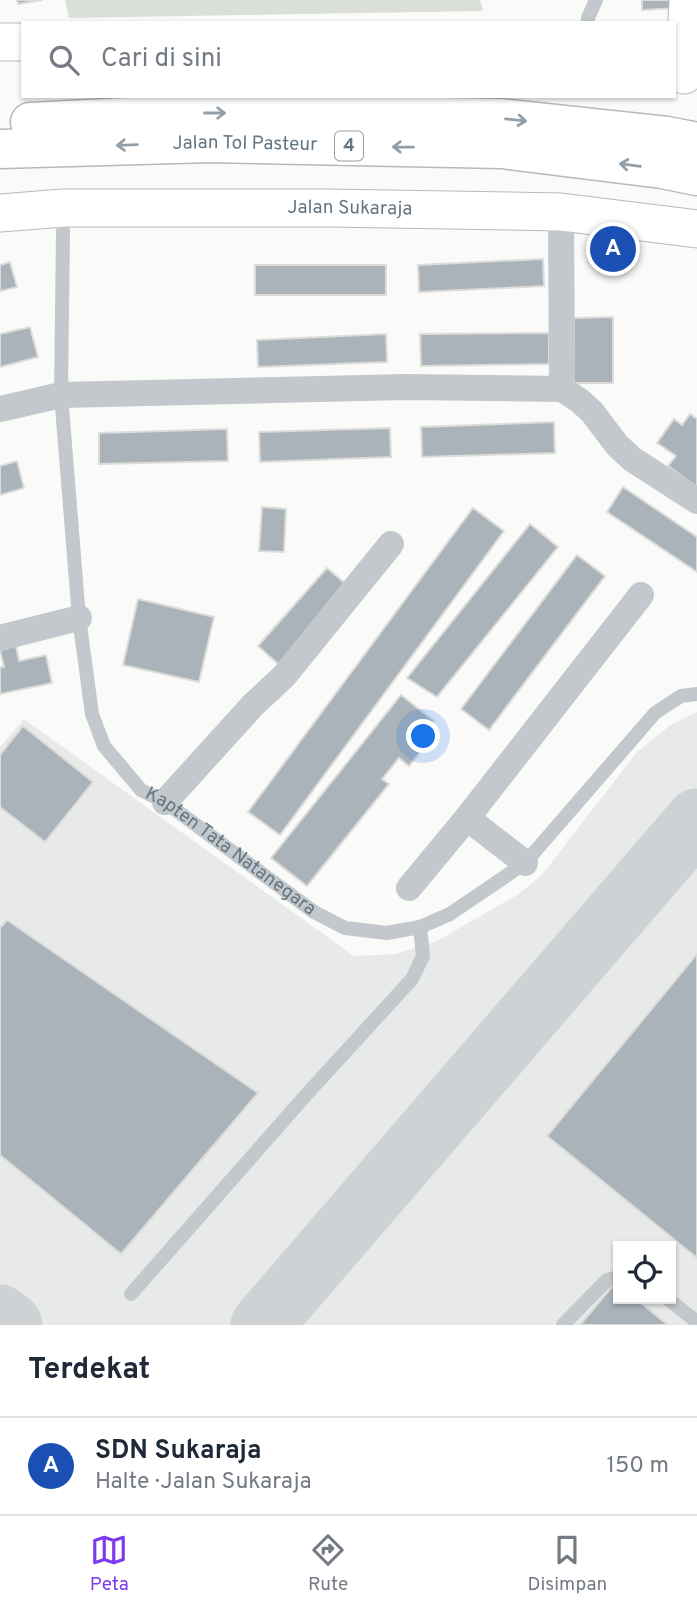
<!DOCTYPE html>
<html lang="id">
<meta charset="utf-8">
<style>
:root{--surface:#fff;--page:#f2f2f3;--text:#1f2937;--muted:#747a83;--line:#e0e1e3;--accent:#7c3aed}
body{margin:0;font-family:Overpass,sans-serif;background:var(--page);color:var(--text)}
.controls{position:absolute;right:21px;bottom:21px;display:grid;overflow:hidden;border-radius:0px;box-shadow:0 2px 5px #0004}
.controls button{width:63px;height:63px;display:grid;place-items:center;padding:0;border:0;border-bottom:2px solid var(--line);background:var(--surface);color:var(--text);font:35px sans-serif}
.you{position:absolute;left:424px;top:737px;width:24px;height:24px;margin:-18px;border:5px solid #fff;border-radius:50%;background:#1a73e8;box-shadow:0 0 0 10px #1a73e833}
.badge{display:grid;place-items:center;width:46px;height:46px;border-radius:50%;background:var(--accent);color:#fff;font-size:23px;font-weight:700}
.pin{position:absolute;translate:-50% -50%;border:4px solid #fff;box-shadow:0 2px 7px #0006}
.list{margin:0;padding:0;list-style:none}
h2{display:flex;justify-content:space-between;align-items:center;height:91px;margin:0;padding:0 28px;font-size:30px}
h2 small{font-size:23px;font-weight:400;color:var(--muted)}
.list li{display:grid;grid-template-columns:46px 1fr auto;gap:21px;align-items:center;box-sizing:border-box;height:98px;padding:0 28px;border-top:2px solid var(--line)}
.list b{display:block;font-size:26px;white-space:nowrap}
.list p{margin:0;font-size:23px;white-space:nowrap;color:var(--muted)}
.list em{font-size:23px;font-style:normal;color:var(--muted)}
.icon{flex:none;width:38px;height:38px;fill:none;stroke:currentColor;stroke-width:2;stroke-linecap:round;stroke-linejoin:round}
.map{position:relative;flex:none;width:697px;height:1325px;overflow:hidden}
.search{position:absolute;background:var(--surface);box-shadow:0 2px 5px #0004;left:21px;right:21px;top:21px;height:77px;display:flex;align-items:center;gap:18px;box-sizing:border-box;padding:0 24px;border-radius:0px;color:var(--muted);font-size:26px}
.sheet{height:189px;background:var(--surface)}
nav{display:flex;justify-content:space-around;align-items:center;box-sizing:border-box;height:98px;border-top:2px solid var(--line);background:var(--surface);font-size:19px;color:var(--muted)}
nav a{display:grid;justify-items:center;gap:4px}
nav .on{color:var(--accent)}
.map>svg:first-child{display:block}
.built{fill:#e8e9e9;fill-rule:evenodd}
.green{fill:#dadfd7}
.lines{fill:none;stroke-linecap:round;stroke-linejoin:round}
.taxiway{stroke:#ced2d4;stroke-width:63}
.building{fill:#aab3b9;stroke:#dcdcda;stroke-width:2}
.secondary-casing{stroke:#b3babf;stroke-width:39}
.highway-casing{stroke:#b4b9bd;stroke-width:41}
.lane{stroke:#c3c8cc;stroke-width:14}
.street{stroke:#c3c8cc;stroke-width:26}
.secondary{stroke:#fff;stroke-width:37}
.highway{stroke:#fff;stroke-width:38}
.oneway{stroke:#939fa8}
.labels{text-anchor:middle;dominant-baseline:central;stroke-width:7;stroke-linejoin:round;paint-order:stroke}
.shield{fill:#fff;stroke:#939fa8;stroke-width:2}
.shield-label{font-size:18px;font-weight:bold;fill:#657683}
.street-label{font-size:19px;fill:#657683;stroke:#fff}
</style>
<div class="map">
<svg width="697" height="1325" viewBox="0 0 697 1325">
<rect width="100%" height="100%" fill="#fafaf8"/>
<path class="built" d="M 697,712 L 697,1325 L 0,1325 L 0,747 L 24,719 L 354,956 L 396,954 L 437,941 L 517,895 L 541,876 L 637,752 L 672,724 ZM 618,1246 L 671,1246 L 671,1299 L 618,1299 Z"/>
<polygon class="green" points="65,0 480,0 483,11 69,18"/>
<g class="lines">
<g class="taxiway">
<polyline points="0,1316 11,1325"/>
<polyline points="262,1325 697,820"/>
</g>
</g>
<g class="building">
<polygon points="17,0 42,0 18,4"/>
<polygon points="642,0 677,0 678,8 642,10"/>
<polygon points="543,259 544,286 419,292 418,265"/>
<polygon points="10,262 17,287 0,291 0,265"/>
<rect x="255" y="265" width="131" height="30"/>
<polygon points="613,317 613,383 574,383 574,318"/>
<polygon points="30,327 38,357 0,367 0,334"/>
<polygon points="549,333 549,364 421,366 420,334"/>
<polygon points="386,334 387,362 258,367 257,340"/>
<polygon points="690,414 697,419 697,487 668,466 676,456 657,443 674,419 682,425"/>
<polygon points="554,422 555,453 422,457 421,427"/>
<polygon points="390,428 391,457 260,462 259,432"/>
<polygon points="227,429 228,461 99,464 99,433"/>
<polygon points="17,461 24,488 0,495 0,466"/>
<polygon points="623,487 697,537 697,572 607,512"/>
<polygon points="262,507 286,509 284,552 259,551"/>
<polygon points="473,508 504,531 280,835 248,812"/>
<polygon points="530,524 558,547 437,697 407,678"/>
<polygon points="577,555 605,576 489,730 461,709"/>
<polygon points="327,568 354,591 284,669 258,646"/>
<polygon points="138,599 214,617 199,682 123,665"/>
<polygon points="16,646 19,661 46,655 52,683 0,694 0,667 4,667 0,650"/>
<polygon points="401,695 434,721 425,732 432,737 409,766 399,758 382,779 389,784 307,886 271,858"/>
<polygon points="23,726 93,782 45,842 0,807 0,755"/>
<polygon points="7,920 258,1093 121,1254 0,1155 0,928"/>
<polygon points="697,954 697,1258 547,1136"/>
<polygon points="616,1282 618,1284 618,1299 636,1299 668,1325 580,1325"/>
</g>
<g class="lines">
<defs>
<g id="secondary">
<polyline points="0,42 23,42"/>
<polyline points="684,75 688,0"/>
<path id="s2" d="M 0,213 L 63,208 L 329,208 L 561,212 L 697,229"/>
</g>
<g id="highway">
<polyline points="30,122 207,113 499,118 667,136 697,142"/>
<path id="s3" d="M 0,149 L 210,143 L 502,149 L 662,169 L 697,176"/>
</g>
</defs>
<use href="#secondary" class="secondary-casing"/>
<use href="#highway" class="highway-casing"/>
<g class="lane">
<polyline points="588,23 588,18 596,0"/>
<path id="s1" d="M 63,230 L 61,395 L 79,618 L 92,714 L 104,746 L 141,790 L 165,802 L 314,912 L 345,928 L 387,933 L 420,927 L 450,914 L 525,863 L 655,713 L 681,696 L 697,694"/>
<polyline points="131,1294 306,1095 412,979 423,956 420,927"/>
<polyline points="668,1299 697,1322"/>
<polyline points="563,1325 607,1280 618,1277"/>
</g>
<g class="street">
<polyline points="561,212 562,389"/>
<polyline points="0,409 61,395 406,387 562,389 580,401 592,412 617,445 632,459 697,501"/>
<polyline points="0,638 79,618"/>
<polyline points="165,802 253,705 284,676 391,544"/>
<polyline points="467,818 525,863"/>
<polyline points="409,888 467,818 641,595"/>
</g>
<use href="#secondary" class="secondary"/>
<use href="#highway" class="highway"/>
</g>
<defs><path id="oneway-shaft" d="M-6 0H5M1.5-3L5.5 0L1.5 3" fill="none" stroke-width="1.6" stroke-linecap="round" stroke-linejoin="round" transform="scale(1.75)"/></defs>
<g class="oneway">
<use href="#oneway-shaft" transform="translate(215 113)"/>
<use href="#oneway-shaft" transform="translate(516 120) rotate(6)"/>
<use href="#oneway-shaft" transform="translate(127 145) rotate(178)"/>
<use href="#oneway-shaft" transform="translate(403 147) rotate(-179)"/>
<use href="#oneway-shaft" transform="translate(630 165) rotate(-173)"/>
</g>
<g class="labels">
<rect class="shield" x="335" y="131.5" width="28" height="29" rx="5"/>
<g class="shield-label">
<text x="349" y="146">4</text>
</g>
<g class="street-label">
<text stroke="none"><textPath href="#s3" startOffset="245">Jalan Tol Pasteur</textPath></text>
<text stroke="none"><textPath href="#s2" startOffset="350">Jalan Sukaraja</textPath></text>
<text stroke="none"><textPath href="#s1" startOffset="686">Kapten Tata Natanegara</textPath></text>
</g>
</g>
</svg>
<div class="controls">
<button><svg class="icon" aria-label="locate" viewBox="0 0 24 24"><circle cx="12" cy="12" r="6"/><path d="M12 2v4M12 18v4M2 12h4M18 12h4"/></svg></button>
</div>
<div class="you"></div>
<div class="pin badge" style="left:613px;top:249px;background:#1a4fb4">A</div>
<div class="search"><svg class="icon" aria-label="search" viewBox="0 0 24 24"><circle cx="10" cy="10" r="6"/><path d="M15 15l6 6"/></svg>Cari di sini</div>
</div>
<section class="sheet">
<h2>Terdekat<small></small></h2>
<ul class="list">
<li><span class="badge" style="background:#1a4fb4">A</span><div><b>SDN Sukaraja</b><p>Halte · Jalan Sukaraja</p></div><em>150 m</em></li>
</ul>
</section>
<nav>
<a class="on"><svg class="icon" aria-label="map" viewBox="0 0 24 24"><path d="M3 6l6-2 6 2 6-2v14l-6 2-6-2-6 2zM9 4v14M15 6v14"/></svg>Peta</a>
<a><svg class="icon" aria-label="directions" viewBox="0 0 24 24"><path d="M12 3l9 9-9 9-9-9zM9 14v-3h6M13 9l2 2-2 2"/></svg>Rute</a>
<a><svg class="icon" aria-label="saved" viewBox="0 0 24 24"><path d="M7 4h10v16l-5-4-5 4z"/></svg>Disimpan</a>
</nav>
